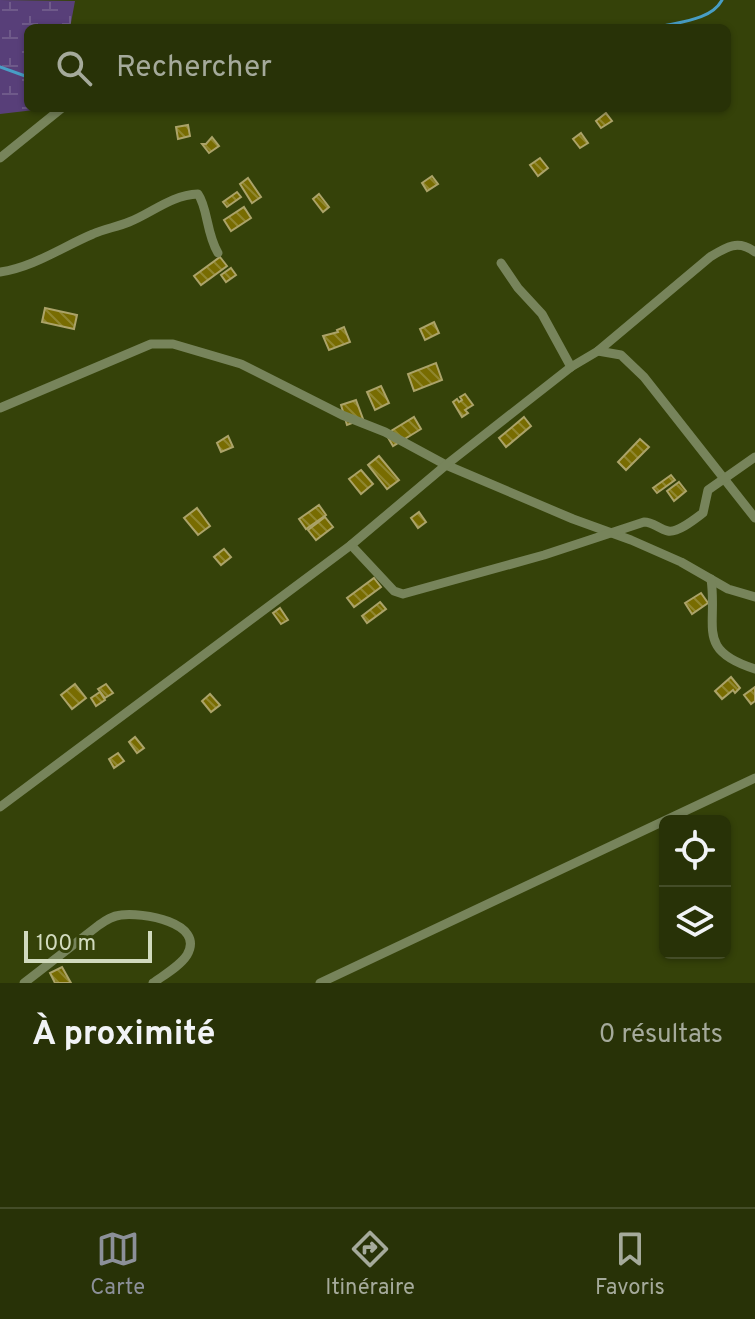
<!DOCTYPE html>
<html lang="fr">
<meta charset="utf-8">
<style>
:root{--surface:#283207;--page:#343e15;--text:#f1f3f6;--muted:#a5aa9b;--line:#444d28;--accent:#8c9099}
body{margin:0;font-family:Overpass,sans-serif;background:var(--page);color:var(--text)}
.controls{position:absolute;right:24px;bottom:24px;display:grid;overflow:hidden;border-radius:12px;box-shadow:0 2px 6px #0004}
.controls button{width:72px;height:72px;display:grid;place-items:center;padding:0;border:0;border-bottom:2px solid var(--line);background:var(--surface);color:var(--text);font:40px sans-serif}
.scale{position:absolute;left:24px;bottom:20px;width:128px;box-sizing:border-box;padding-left:8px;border:4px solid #d1dabe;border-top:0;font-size:22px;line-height:28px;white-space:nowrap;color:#d1dabe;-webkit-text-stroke:6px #354209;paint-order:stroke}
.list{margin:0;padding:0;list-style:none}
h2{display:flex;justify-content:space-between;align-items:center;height:104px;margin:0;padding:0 32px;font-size:34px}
h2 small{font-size:26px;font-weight:400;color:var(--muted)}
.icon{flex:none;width:44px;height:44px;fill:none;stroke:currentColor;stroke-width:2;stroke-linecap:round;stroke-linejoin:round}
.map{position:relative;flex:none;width:755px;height:983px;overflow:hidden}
.search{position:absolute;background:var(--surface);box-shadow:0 2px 6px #0004;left:24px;right:24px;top:24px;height:88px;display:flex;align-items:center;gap:20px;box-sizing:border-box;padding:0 28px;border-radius:12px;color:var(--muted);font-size:30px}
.sheet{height:224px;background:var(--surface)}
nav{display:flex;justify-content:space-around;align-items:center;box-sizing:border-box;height:112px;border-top:2px solid var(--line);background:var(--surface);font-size:22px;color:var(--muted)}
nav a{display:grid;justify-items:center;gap:4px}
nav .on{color:var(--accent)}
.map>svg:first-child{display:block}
.wetland{fill:url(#wetland-marsh)}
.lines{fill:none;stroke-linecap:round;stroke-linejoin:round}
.stream{stroke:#489ec5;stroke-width:3}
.building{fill:url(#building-back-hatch);stroke:#aba369;stroke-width:2}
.minor{stroke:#77845b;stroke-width:9}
</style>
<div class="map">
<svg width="755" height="983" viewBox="0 0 755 983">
<defs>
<pattern id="wetland-marsh" width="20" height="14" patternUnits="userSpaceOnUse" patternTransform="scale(2)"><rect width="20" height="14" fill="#583f79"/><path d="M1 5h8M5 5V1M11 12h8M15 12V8" fill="none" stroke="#6f5a8a"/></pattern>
<pattern id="building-back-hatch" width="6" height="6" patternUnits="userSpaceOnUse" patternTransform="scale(2)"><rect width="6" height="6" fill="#786c01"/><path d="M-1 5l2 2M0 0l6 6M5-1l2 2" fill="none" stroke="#908730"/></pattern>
</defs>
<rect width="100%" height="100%" fill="#354209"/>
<polygon class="wetland" points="0,0 75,1 70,28 28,28 28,108 51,108 0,114"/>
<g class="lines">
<g class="stream">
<path d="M 655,28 C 676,22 711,21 722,0"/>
<polyline points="0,67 28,77"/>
</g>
</g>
<g class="building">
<polygon points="606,113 612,121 601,128 596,121"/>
<polygon points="188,125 190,136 178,139 176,127"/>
<polygon points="581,133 588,143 580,148 573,139"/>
<polygon points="212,137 219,146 209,153 202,144 206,144"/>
<polygon points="540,158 548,168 538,176 530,165"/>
<polygon points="432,176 438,184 427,191 422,183"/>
<polygon points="248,178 261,197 252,203 240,184"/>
<polygon points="237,192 241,197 227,207 223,202"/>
<polygon points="319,194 329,207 323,212 313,199"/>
<polygon points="244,207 251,218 231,231 224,220"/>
<polygon points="220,257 227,266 201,285 194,276"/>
<polygon points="231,268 236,275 226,282 221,275"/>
<polygon points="45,308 77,315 74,329 42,322"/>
<polygon points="434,322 439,333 425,340 420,329"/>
<polygon points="344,327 350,342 329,350 323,336 338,332 337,330"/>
<polygon points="436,363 442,380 414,391 408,374"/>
<polygon points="381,386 389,403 375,410 367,392"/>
<polygon points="465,394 473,405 465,410 468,413 462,417 453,402 457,399 459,402 462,400 460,397"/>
<polygon points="356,400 363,419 347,425 341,405"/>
<polygon points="414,417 421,429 393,446 386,434"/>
<polygon points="524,417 531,426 506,447 499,438"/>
<polygon points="228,436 233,447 221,452 217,443"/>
<polygon points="640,439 649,447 626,470 618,462"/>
<polygon points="379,456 399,480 387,489 368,465"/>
<polygon points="361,470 373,484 361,494 349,479"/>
<polygon points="671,475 675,480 657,493 653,488"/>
<polygon points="679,482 686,491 674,501 667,491"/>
<polygon points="319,505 326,515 306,529 299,519"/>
<polygon points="197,508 210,526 198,535 184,518"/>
<polygon points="419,512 426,522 418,528 411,518"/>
<polygon points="325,517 333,527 316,540 308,530"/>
<polygon points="224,549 231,557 221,565 214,557"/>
<polygon points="374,578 381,587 354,607 347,598"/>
<polygon points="701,593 708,603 692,614 685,603"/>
<polygon points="380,602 386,609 367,623 362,616"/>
<polygon points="280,608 288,620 281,624 273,613"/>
<polygon points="731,677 740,688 735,693 733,690 722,699 715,691"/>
<polygon points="75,684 86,698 72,709 61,695"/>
<polygon points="106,684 113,693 105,698 98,689"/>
<polygon points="755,687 755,701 751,704 744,695"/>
<polygon points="100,692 105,700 96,706 91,698"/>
<polygon points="210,694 220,705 211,712 202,701"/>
<polygon points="135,737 144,748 137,753 129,742"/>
<polygon points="118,753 124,761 114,768 109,759"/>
<polygon points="62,967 71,983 55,983 50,973"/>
</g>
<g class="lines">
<g class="minor">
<polyline points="0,158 62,108"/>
<polyline points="501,263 518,288 542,314 571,367"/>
<path d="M 0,272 C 34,267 62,247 93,234 C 104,229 117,227 129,222 C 152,213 171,195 198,194 C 208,208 206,233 218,253"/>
<polyline points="598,351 621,355 644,377 755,518"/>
<polyline points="0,408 151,344 173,344 241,364 342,415 385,432 446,465 573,519 631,540 681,562 728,589 755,597"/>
<path d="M 351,545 L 394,591 L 403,594 L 544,555 L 644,522 C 653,522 659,529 668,531 C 678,533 695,519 703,513 L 708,490 L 755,457"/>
<path d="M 711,579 C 718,627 695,650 755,669"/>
<path d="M 0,807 L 351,545 L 446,465 L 571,367 L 598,351 L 710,257 C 726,247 738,239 755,252"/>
<path d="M 24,983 L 99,925 C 106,920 112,916 121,915 C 141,912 206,922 187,955 C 180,966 164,975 153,983"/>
<polyline points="320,983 755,778"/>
</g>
</g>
</svg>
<div class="controls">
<button><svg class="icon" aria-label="locate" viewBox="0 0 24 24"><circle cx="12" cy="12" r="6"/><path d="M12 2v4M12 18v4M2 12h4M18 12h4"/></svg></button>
<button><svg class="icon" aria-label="layers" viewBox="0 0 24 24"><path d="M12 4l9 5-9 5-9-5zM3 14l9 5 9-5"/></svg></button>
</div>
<div class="scale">100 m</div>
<div class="search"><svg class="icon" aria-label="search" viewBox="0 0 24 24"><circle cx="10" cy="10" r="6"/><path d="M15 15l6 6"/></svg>Rechercher</div>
</div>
<section class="sheet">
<h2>À proximité<small>0 résultats</small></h2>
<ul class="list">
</ul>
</section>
<nav>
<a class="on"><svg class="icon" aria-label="map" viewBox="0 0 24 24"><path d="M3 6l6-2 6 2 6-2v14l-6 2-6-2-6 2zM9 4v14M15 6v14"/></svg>Carte</a>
<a><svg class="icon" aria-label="directions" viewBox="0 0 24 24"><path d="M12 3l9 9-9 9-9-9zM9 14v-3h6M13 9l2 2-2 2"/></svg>Itinéraire</a>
<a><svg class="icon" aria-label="saved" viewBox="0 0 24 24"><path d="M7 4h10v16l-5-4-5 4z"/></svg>Favoris</a>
</nav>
